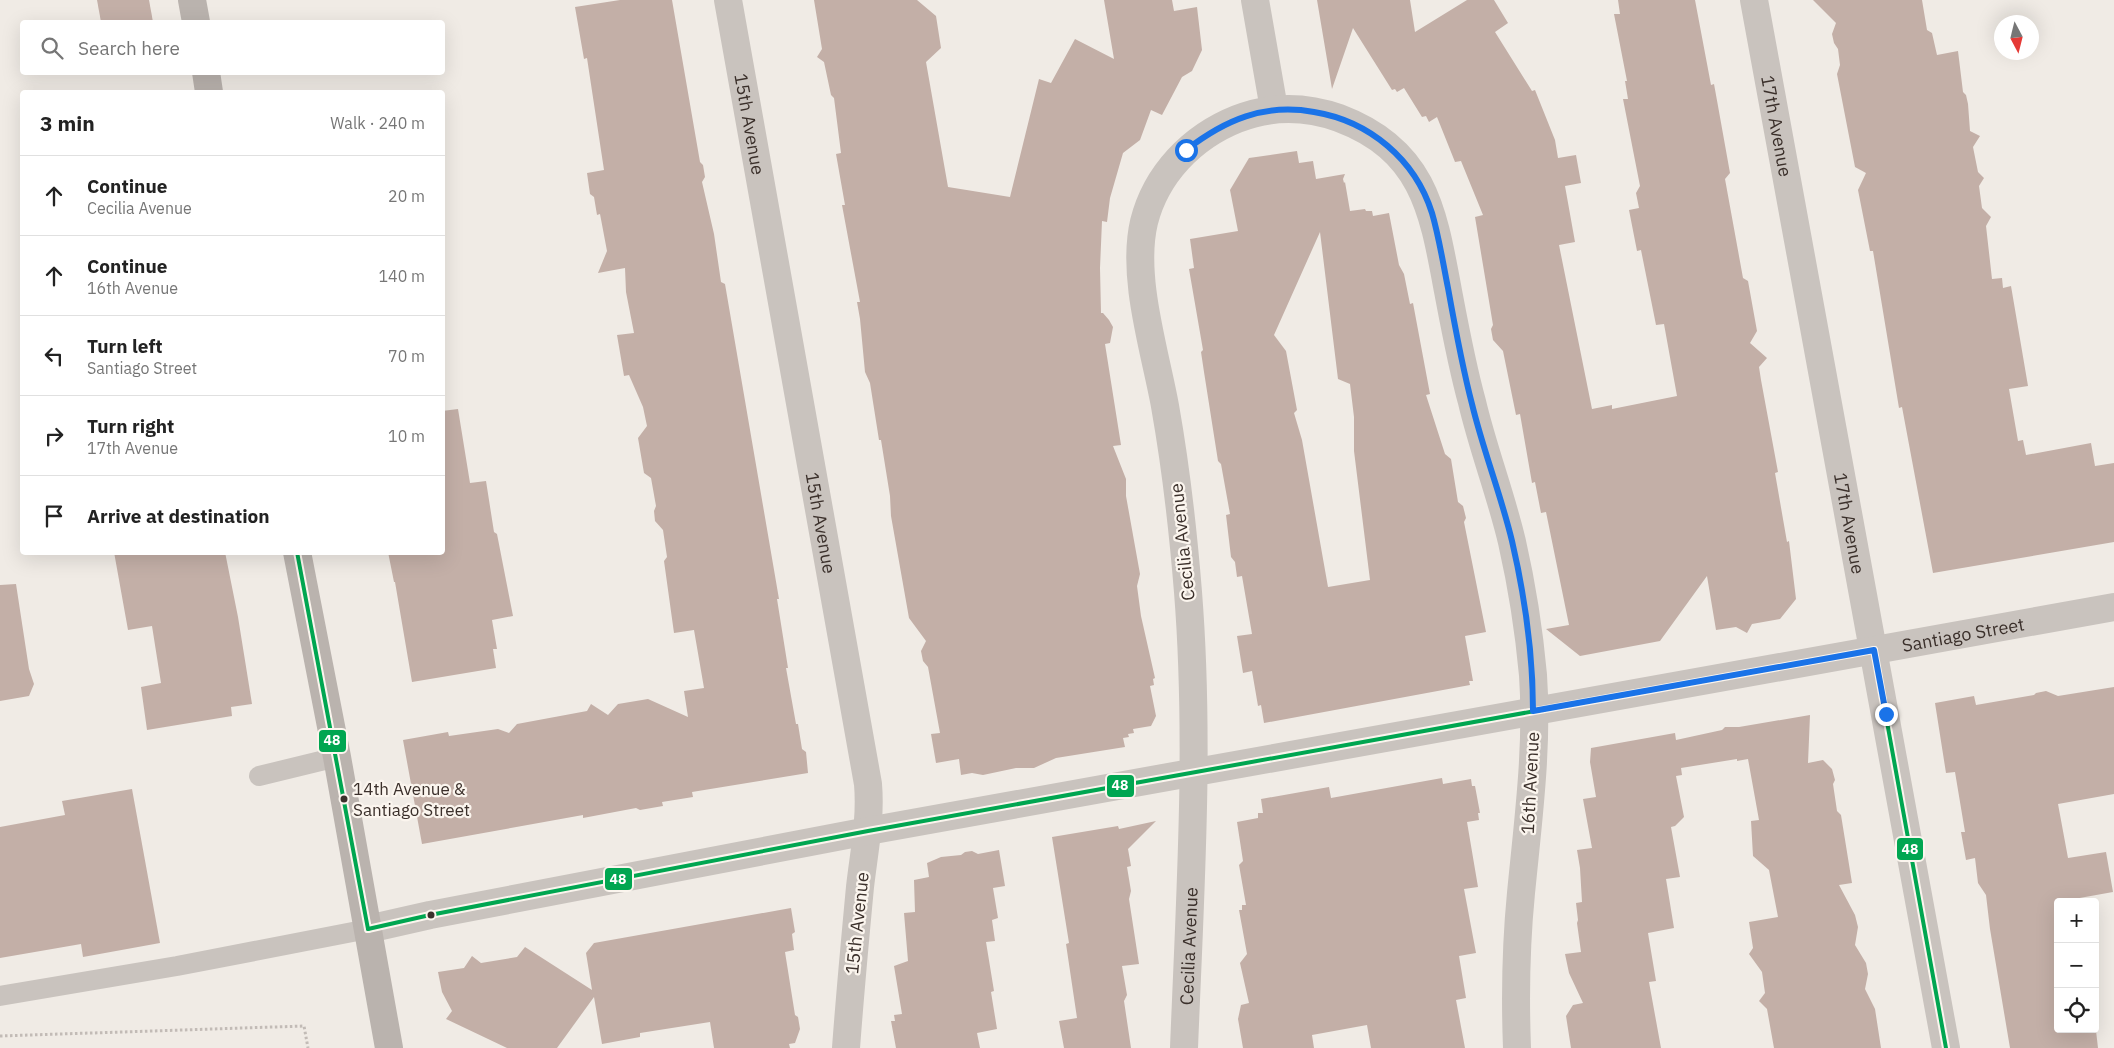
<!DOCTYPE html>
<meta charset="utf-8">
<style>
:root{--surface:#fff;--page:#f6f6f6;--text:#222;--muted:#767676;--line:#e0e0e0}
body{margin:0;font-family:"IBM Plex Sans",sans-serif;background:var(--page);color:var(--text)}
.controls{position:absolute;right:15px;bottom:15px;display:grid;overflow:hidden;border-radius:5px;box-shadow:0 5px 20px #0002}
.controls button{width:45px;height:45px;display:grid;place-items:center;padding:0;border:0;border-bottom:1px solid var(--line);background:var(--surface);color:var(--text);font:25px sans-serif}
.compass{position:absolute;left:1994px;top:15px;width:45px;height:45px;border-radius:50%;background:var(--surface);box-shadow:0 5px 20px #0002;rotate:173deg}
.stop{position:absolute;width:15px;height:15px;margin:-11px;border:4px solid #1a73e8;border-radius:50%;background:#fff}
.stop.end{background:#1a73e8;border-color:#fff;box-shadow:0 1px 5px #0008}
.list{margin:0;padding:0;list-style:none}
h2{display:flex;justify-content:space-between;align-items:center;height:65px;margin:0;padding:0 20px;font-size:21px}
h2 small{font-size:16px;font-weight:400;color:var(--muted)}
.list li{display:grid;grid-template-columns:32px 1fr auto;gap:15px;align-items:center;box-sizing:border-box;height:80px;padding:0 20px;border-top:1px solid var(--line)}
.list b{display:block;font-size:19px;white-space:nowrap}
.list p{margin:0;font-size:16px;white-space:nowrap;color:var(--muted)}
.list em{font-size:16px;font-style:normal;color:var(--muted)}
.icon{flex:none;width:28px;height:28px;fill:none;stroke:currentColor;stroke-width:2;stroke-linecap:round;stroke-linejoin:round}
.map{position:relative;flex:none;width:2114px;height:1048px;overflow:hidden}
.search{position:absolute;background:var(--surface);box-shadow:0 5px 20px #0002;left:20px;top:20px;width:425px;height:55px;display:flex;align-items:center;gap:12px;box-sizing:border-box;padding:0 18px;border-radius:5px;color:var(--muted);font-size:19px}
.panel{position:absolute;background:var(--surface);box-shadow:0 5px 20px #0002;left:20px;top:90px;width:425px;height:465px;border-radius:5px}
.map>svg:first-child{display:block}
.building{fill:#c3afa7;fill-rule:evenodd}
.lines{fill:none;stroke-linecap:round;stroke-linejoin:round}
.path{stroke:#c2bbb6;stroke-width:3;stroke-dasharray:2.5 2.5;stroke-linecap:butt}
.lane{stroke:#c9c3be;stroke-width:20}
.street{stroke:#c9c3be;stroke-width:28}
.secondary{stroke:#bab3ae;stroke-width:28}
.bus-1-casing{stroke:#fbf5ee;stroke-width:8}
.bus-1{stroke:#00a651;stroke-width:4}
.route{stroke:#1a73e8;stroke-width:6}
.bus-dot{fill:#3b302b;stroke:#fbf5ee;stroke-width:2}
.labels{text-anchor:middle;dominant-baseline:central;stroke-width:4.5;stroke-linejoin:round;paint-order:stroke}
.bus-label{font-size:17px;fill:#3b302b;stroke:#fbf5ee;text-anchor:start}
.street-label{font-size:18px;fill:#3b302b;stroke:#fbf5ee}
.line-badge{stroke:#fbf5ee;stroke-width:2}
.badge-label{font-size:14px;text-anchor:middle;font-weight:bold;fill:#fff}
</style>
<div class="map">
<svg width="2114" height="1048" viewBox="0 0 2114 1048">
<rect width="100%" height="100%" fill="#f0ebe5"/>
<g class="building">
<polygon points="97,0 149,0 153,22 101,22"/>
<polygon points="620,0 672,0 700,162 703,165 705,177 702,182 714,234 721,282 725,284 779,599 777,599 788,668 786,668 796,724 798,724 802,749 806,752 808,773 692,792 693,797 662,802 663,806 640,810 636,808 583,818 583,815 422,844 403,740 448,732 449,736 498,729 509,733 517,724 587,711 591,704 608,715 618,704 648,699 688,717 684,691 704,688 694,630 674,633 664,561 667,557 663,530 655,521 654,511 656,506 651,478 644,473 638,438 647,426 643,407 629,375 624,376 617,335 634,333 626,292 625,268 598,273 607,251 600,214 597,215 594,197 590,194 587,173 604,170 587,58 584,59 575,7"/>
<polygon points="814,0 917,0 936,16 941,48 926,62 948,187 1010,197 1039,79 1051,83 1075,39 1114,59 1104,0 1172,0 1174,11 1197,7 1202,50 1192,71 1182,77 1162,115 1151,110 1140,140 1123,153 1110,198 1107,222 1102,221 1100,268 1101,313 1103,313 1109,320 1113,327 1110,343 1105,344 1121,445 1113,446 1126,479 1126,496 1140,574 1137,586 1141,616 1155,678 1153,679 1154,685 1150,686 1156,716 1151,726 1133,729 1134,733 1128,734 1129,737 1123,738 1125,747 1056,758 1034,768 1016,768 983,775 972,773 961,775 959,759 936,763 931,734 940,733 928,667 923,661 921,651 926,641 909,618 891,516 890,496 881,440 879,440 870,383 865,372 860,319 857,302 860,302 842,205 845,205 836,154 841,153 834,98 831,95 824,62 817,57 822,49"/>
<polygon points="1317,0 1410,0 1415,32 1467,0 1494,0 1508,23 1495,32 1532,91 1535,90 1555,140 1558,158 1576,155 1581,183 1565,186 1575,242 1559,245 1592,409 1612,405 1612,409 1677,396 1664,324 1656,325 1641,250 1637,251 1629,210 1639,208 1636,193 1640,186 1623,99 1628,99 1625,81 1627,81 1614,14 1620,14 1618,0 1695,0 1711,85 1714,84 1718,106 1730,173 1725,179 1743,278 1748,281 1757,331 1750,343 1767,358 1759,367 1761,380 1778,472 1775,473 1787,542 1789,541 1796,599 1780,619 1752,624 1747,633 1736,627 1716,630 1707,576 1660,641 1580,656 1546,629 1569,625 1546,512 1541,513 1535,482 1532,483 1520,414 1516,415 1503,351 1493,340 1491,329 1493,325 1475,217 1483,215 1461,161 1455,162 1437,117 1429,122 1426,116 1422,117 1404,88 1397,92 1395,89 1392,90 1353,28 1332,89"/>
<polygon points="1813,0 1922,0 1927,30 1932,33 1937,55 1958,51 1963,92 1966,95 1968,104 1970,131 1980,136 1973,147 1978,172 1984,178 1979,186 1982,208 1991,217 1986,226 1992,279 2002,278 2003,288 2011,286 2028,386 2009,389 2018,441 2023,440 2026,455 2091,443 2095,466 2114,463 2114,542 1933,573 1902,407 1899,408 1873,251 1870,251 1858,190 1866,173 1855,167 1837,74 1840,65 1838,49 1834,43 1832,34 1836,23"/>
<path d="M 1297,151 L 1299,163 L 1313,161 L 1316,179 L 1345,174 L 1343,179 L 1344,183 L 1345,182 L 1350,211 L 1365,209 L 1366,211 L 1372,211 L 1373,216 L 1389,213 L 1399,265 L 1404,274 L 1410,304 L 1413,303 L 1430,394 L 1426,395 L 1445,454 L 1451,459 L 1458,502 L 1463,506 L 1466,518 L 1464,522 L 1486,632 L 1465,636 L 1473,681 L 1469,681 L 1470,685 L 1264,723 L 1261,705 L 1258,706 L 1252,671 L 1243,673 L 1237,636 L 1252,634 L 1242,576 L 1237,577 L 1235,562 L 1231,557 L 1226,515 L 1230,514 L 1221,464 L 1218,461 L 1204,372 L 1201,352 L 1203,350 L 1189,269 L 1194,268 L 1190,239 L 1238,231 L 1230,190 L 1249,158 ZM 1320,232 L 1338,379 L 1350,384 L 1354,417 L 1354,451 L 1370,580 L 1328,587 L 1302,440 L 1294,413 L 1297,410 L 1286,351 L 1274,335 Z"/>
<polygon points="458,409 470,483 486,481 494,532 497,534 513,616 492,620 497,649 493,649 496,668 412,682 395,582 394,582 388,552 442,552 442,411"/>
<polygon points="114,552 225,552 238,617 252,704 231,707 232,716 147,730 141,687 161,683 152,626 128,630"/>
<polygon points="16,584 29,669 34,684 29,696 0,701 0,585"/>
<polygon points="2114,687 2114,794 2058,804 2068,858 2106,852 2113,892 2074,899 2075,902 2058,902 2058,1029 2095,1029 2095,1022 2098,1048 2010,1048 1990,929 1986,895 1978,883 1975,858 1966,860 1961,832 1965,832 1955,772 1946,773 1935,703 1974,696 1976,705 2034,695 2036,693 2046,691 2058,696"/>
<polygon points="1810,715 1808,763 1823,760 1832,769 1835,780 1833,784 1837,811 1841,815 1852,883 1839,885 1855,915 1858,927 1855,945 1866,963 1868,974 1865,989 1875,1009 1881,1048 1774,1048 1767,1009 1759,1001 1765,993 1762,972 1749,954 1753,948 1749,922 1778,917 1769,870 1753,856 1751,821 1759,820 1748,759 1737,761 1737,759 1681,768 1682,775 1676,776 1684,817 1675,826 1671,827 1680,877 1666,879 1674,928 1648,933 1656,981 1649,982 1661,1048 1571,1048 1566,1016 1573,1005 1583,1003 1569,973 1565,954 1581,952 1577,923 1578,920 1576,903 1582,902 1580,868 1577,850 1592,848 1583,799 1596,797 1590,762 1591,748 1675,733 1676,740 1722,730 1725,727 1739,727"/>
<polygon points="1442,778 1443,784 1471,779 1472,786 1475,786 1480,813 1478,813 1479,820 1467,822 1478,887 1464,889 1476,953 1459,956 1466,998 1456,1000 1465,1048 1371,1048 1367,1025 1312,1035 1314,1048 1243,1048 1238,1019 1241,1005 1249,1003 1240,963 1247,954 1239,910 1242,910 1242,905 1246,905 1239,865 1243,861 1237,822 1258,818 1258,813 1263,813 1261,799 1329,787 1331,798"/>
<polygon points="132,789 160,943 83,957 81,944 0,958 0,827 65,815 62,801"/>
<polygon points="1156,821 1128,849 1131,866 1127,867 1131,891 1129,899 1139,964 1122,966 1127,995 1124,1001 1131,1048 1064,1048 1059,1021 1077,1018 1066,944 1069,943 1052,837 1118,826 1119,829"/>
<polygon points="999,850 1005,886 993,888 998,918 992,920 995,941 986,942 994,991 991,992 997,1029 977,1033 980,1048 896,1048 891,1021 895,1021 894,1015 902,1014 894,966 908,961 904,913 915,912 914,880 929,877 927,863 941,857 961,855 965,852 972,851 978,854"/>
<polygon points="791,908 795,932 792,934 794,950 785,952 795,1015 798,1017 800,1029 795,1043 789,1044 790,1048 714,1048 710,1022 640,1033 640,1037 602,1044 594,997 557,1048 507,1048 446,1019 452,1011 442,992 438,972 464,968 472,956 481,963 517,957 525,947 592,990 586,953 594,943"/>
</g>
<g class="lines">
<polyline class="path" points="0,1036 304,1026 308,1048"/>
<g class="lane">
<polyline points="259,776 337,757"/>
<polyline points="0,996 177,966 368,929"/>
</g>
<g class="street">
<path id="s1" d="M 728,0 L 868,784 C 871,819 864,852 860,887 C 855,940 850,994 846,1048"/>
<polyline points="1255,0 1274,109"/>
<path id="s2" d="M 1754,0 L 1946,1048"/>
<path id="s3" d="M 368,929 L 430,915 L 868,831 L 2114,607"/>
<path id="s4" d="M 1184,1048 C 1190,896 1200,743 1188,592 C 1183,530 1176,468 1165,406 C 1155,351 1131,277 1144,222 C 1156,174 1192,137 1237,119 C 1270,106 1305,106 1339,118 C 1424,150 1433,210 1448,291 C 1455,328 1462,366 1472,402 C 1483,449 1501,495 1512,542 C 1522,586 1529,631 1533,675 C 1538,748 1528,821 1521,893 C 1516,944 1515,996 1517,1048"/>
</g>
<g class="secondary">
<polyline points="192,0 196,22"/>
<polyline points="206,72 209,92"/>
<polyline points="297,552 337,757 389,1048"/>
</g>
<defs>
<g id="bus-1">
<polyline points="297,552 368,929"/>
<polyline points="1874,650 1946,1048"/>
<polyline points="368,929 430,915 868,831 1874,650"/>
</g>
</defs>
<use href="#bus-1" class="bus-1-casing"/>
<use href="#bus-1" class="bus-1"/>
</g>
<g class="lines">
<path class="route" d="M 1186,150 C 1225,120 1264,103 1314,112 C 1369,121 1415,159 1432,213 C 1439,237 1443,263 1448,288 C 1455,327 1462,366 1472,404 C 1483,450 1501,495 1512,541 C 1525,597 1533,654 1533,711 L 1874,650 L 1886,714"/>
</g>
<g class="bus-dot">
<circle cx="344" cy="799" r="4.5"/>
<circle cx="431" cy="915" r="4.5"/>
</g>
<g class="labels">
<g class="bus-label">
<text x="353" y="789">14th Avenue &amp;<tspan x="353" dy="21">Santiago Street</tspan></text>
</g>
<g class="street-label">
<text stroke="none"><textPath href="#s1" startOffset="126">15th Avenue</textPath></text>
<text stroke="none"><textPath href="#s2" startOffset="128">17th Avenue</textPath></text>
<text stroke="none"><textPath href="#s1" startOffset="531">15th Avenue</textPath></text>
<text stroke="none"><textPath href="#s2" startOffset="532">17th Avenue</textPath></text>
<text transform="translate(1182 542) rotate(-96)">Cecilia Avenue</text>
<text stroke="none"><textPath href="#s3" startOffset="1622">Santiago Street</textPath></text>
<text transform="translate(1530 783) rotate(-87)">16th Avenue</text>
<text transform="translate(857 923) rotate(-84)">15th Avenue</text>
<text stroke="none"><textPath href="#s4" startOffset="102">Cecilia Avenue</textPath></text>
</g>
</g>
<g class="line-badge">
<rect x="318" y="729" width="29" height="24" rx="5" fill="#00a651"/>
<rect x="1106" y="774" width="29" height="24" rx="5" fill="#00a651"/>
<rect x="1896" y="837" width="28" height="24" rx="5" fill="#00a651"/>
<rect x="604" y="867" width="29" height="24" rx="5" fill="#00a651"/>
</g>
<g class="badge-label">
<text x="332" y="745">48</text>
<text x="1120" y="790">48</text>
<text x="1910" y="854">48</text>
<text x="618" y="884">48</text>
</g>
</svg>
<div class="controls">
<button>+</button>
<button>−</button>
<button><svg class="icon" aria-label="locate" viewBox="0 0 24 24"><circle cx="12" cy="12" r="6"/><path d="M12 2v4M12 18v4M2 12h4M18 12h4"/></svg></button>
</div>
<svg class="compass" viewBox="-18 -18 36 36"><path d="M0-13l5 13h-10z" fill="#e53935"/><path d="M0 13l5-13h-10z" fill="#767676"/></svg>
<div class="stop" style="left:1186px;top:150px"></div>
<div class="stop end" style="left:1886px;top:714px"></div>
<div class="search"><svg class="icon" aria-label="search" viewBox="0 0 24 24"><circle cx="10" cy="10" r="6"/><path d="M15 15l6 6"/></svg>Search here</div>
<section class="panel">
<h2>3 min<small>Walk · 240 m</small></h2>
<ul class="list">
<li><svg class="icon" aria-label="ahead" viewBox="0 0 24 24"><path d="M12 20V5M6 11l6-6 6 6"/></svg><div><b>Continue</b><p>Cecilia Avenue</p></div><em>20 m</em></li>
<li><svg class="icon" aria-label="ahead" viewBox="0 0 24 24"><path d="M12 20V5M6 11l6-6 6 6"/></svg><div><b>Continue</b><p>16th Avenue</p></div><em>140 m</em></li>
<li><svg class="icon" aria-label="left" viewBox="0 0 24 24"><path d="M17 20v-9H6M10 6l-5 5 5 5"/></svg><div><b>Turn left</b><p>Santiago Street</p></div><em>70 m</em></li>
<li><svg class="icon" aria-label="right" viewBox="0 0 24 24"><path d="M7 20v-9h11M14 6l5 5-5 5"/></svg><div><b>Turn right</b><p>17th Avenue</p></div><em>10 m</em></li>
<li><svg class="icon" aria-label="arrive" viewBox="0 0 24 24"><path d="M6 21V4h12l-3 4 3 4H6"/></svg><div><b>Arrive at destination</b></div></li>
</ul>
</section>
</div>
